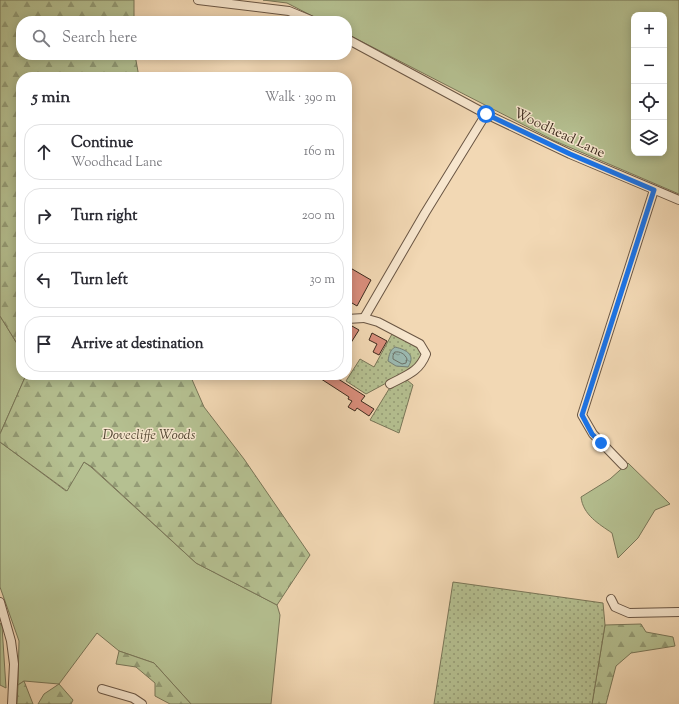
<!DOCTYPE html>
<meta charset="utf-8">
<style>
:root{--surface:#fff;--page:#f2f2f3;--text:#2b2b33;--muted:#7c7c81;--line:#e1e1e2}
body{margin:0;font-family:"Sorts Mill Goudy",serif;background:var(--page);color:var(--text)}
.controls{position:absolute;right:12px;top:12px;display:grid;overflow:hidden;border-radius:8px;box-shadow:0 2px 10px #0003}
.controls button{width:36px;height:36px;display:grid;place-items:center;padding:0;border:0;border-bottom:1px solid var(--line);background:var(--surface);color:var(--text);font:20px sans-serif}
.stop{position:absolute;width:12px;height:12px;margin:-9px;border:3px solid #1a73e8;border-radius:50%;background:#fff}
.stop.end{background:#1a73e8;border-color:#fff;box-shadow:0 1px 4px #0008}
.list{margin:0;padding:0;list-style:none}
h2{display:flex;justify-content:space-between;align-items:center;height:52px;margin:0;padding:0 16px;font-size:17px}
h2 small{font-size:13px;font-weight:400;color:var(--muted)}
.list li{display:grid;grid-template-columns:26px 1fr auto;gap:12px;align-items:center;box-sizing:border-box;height:56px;margin:0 8px 8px;padding:0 8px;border:1px solid var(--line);border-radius:16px}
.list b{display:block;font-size:15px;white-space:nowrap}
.list p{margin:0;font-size:13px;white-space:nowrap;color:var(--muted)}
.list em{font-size:13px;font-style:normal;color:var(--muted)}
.icon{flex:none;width:22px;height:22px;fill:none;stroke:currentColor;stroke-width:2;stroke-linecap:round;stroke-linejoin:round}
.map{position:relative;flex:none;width:679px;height:704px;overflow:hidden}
.search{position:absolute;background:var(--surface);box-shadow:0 2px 10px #0003;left:16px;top:16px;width:336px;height:44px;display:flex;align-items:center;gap:10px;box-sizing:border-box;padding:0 14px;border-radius:16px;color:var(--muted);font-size:15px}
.panel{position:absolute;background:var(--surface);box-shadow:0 2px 10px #0003;left:16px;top:72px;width:336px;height:308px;border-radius:16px}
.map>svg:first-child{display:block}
.grass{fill:#b5c091;stroke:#797658;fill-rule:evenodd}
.forest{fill:url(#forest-firs);stroke:#797658}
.park{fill:url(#park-dots);stroke:#797658}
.water{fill:url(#water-ripples);stroke:#758076}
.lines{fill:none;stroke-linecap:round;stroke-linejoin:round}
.shore{stroke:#6c7267;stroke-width:1}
.building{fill:#da8e7c;stroke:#3d2b1e}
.minor-casing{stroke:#6a5644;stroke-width:10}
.minor{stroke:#f7e6ce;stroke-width:8}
.route{stroke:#1a73e8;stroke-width:5}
.labels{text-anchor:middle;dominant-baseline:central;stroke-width:3;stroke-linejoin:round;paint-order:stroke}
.street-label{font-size:14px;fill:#3d2b1e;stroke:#f7e6ce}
.park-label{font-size:14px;font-style:italic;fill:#554935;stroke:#f7e6ce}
</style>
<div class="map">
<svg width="679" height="704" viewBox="0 0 679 704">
<defs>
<pattern id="forest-firs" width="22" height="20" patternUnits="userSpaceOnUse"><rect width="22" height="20" fill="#b5c091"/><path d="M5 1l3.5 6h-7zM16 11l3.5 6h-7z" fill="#949c76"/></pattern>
<pattern id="park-dots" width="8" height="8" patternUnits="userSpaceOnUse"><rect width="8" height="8" fill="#b5c091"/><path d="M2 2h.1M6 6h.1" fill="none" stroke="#949c76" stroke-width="1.8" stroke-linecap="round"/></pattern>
<pattern id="water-ripples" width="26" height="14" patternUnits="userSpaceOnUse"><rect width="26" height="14" fill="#9bb9b0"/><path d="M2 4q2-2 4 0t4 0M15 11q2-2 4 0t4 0" fill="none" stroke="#80978f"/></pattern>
</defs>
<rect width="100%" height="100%" fill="#f2d8b4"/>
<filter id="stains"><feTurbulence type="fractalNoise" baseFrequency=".005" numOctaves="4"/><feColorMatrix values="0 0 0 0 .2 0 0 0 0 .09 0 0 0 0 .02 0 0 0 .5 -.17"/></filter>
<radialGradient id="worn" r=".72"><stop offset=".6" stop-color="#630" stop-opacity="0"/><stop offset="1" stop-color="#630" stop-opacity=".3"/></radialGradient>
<g class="grass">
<path d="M 263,0 L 679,0 L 679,194 L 555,141 L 347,34 L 347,21 L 322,21 L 287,3 ZM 634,15 L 664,15 L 664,153 L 634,153 Z"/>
<polygon points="0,316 21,350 21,375 26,375 0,434"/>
<polygon points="0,442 66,491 84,462 91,467 196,563 277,605 280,615 271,704 191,704 154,663 119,651 97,633 59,684 24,681 18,685 19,641 0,587"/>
<path d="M 628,463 L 670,504 L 655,510 L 638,538 L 618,558 L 612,533 C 599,524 583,515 581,497 L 610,479 Z"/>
<polygon points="0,623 2,626 6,688 0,685"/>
</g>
<g class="forest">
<polygon points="0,0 134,0 134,21 21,21 21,55 135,55 139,77 21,77 21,350 0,316"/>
<polygon points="26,375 190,375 204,407 244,459 310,555 277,605 196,563 92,467 84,462 67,491 0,442 0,434"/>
<polygon points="641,624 646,632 673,637 675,646 631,653 616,666 606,704 592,704 605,625"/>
<polygon points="119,651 154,663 191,704 170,704 155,696 155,683 136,667 116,664"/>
<polygon points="24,681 33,704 17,704 18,685"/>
<polygon points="59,684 73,700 71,704 38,704 44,694"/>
</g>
<g class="park">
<polygon points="392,334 417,347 422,351 422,359 414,368 366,394 346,381 360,359 374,367"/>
<polygon points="407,380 413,385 399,433 370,420 389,389"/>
<polygon points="453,582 603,603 605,625 592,704 434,704"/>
</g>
<path class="water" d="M 395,347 C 407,350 416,355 408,367 L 396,366 L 388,361 C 389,355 390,350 395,347 Z"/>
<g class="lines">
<path class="shore" d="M 395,352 C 400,351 405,354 407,359 L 406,363 L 402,364 L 393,359 L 393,356 Z"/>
</g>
<g class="building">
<polygon points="347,266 371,280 357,306 347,300"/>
<polygon points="352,326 359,330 347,349 347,335"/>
<polygon points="372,333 387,341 379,355 373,352 377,344 369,340"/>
<polygon points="315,375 332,375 365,396 361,401 374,409 369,416 357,408 355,411 348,407 352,401 348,399 349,397"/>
</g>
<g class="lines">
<defs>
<g id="minor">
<polyline points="198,0 289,11 313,21"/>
<polyline points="347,39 486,114 570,154 679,200"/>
<polyline points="347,319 364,318"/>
<path d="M 390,384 C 407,375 419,372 426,354 L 420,344 L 378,322 L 364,318 L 425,213 L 486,114"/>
<polyline points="623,465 593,434 582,415 654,190"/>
<polyline points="611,599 615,607 629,613 679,612"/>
<polyline points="0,602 11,641 14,664 12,704"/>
<polyline points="102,689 133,698 142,704"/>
</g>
</defs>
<use href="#minor" class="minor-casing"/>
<use href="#minor" class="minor"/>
</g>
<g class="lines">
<polyline class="route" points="486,114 570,154 654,190 582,415 592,434 601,443"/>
</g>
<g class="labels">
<g class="street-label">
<text transform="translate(559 134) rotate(25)">Woodhead Lane</text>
</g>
<g class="park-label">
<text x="149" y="436">Dovecliffe Woods</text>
</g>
</g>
<rect width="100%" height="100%" filter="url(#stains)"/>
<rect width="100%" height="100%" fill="url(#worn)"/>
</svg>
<div class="controls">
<button>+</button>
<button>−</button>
<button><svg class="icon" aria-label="locate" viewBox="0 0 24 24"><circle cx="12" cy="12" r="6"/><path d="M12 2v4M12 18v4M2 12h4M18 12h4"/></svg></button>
<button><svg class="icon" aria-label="layers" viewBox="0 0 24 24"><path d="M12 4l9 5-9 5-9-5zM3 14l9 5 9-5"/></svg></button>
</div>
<div class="stop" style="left:486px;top:114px"></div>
<div class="stop end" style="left:601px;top:443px"></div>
<div class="search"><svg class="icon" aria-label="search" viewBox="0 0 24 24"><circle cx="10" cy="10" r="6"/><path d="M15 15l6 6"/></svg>Search here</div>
<section class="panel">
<h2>5 min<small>Walk · 390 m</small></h2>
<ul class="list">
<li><svg class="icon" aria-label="ahead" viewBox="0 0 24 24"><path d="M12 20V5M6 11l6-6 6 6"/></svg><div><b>Continue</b><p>Woodhead Lane</p></div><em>160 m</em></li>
<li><svg class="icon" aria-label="right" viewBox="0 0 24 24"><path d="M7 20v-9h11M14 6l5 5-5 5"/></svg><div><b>Turn right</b></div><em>200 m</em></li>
<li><svg class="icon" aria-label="left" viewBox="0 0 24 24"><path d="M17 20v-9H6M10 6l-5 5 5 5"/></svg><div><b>Turn left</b></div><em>30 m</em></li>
<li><svg class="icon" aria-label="arrive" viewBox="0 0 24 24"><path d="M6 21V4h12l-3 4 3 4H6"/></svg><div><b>Arrive at destination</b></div></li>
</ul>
</section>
</div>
